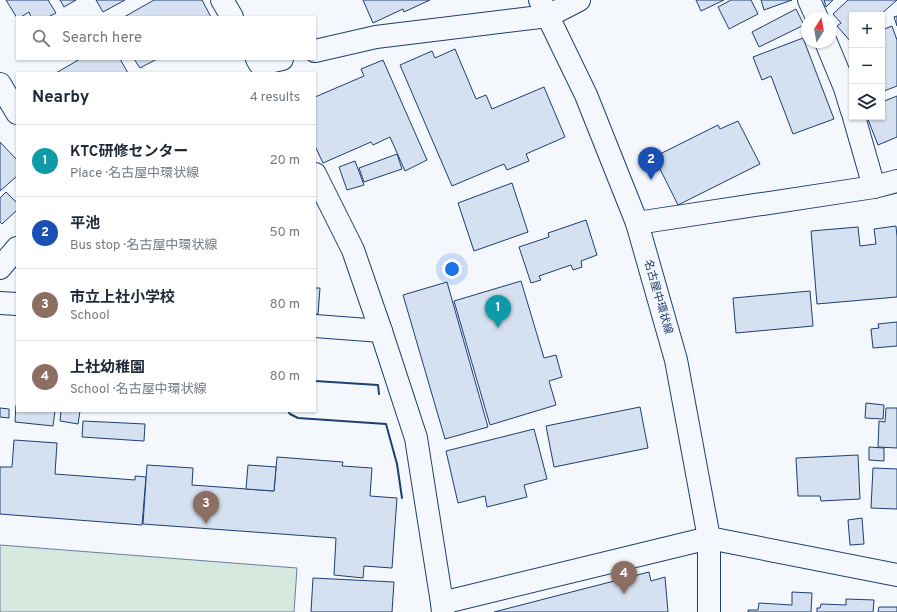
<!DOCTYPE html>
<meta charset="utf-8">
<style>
:root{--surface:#fff;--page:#f6f6f7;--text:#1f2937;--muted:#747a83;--line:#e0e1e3;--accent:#111827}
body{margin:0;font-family:Overpass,"Noto Sans JP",sans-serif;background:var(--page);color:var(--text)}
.controls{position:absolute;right:12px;top:12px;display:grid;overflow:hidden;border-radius:0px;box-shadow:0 1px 3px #0004}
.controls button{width:36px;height:36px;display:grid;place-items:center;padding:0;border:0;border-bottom:1px solid var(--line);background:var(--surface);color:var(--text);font:20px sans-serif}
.compass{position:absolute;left:801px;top:12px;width:36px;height:36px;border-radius:50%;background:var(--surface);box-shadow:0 1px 3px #0004;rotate:11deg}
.you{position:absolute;left:452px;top:269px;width:14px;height:14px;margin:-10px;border:3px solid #fff;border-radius:50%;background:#1a73e8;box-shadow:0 0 0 6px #1a73e833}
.badge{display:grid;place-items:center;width:26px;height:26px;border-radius:50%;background:var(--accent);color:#fff;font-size:13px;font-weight:700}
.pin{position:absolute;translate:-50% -33px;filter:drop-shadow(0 1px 2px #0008)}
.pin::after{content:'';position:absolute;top:21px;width:14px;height:12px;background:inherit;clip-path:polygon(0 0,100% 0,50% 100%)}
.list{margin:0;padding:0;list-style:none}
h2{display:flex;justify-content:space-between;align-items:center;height:52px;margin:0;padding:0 16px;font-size:17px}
h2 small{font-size:13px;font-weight:400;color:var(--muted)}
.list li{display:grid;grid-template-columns:26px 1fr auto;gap:12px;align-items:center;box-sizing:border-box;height:72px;padding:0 16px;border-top:1px solid var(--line)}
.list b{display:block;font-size:15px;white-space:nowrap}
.list p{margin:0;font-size:13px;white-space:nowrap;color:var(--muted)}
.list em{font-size:13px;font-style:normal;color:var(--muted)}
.icon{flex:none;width:22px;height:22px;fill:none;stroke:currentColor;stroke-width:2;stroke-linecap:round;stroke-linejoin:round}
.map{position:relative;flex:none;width:897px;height:612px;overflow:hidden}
.search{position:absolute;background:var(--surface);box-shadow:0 1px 3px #0004;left:16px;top:16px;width:300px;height:44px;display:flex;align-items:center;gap:10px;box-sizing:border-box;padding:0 14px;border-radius:0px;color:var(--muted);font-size:15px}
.panel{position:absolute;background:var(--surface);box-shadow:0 1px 3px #0004;left:16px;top:72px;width:300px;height:340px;border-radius:0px}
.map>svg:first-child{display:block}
.green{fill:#d7e8df;stroke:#687fa3}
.building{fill:#d5e0f0;stroke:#1d3f73}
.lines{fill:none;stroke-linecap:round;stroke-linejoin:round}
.minor-casing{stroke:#1d3f73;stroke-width:24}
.major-casing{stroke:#1d3f73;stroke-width:24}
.minor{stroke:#f4f7fb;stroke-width:22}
.major{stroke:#f4f7fb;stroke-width:22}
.wall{stroke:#1d3f73;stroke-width:2}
.labels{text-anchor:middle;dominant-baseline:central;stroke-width:3;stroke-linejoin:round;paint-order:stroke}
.street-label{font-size:11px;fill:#1d3f73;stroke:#f4f7fb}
</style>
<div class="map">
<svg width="897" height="612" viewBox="0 0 897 612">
<rect width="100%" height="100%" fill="#f4f7fb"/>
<polygon class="green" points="0,545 297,568 294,612 0,612"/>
<g class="building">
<polygon points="6,0 48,0 56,13 48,17 31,17 29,12 21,17 17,17 17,18"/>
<polygon points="60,0 76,0 64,7"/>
<polygon points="96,0 125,0 103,12"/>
<polygon points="154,0 202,0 211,17 124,17"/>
<polygon points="363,0 430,0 404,12 403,9 373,23"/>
<polygon points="696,0 724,0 701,11"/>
<polygon points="731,0 751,0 758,14 729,29 718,7"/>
<polygon points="761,0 792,0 764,10"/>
<polygon points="824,0 833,0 826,7"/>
<polygon points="848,0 897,0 880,15 852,15 852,41 851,42 837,26 841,23 833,14"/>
<polygon points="796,9 804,25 759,47 752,32"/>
<polygon points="897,16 897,26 894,17"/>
<polygon points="892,26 897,40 897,86 884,91 882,85 882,30"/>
<polygon points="803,38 834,119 793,134 771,76 762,80 753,57"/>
<polygon points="455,49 476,99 486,95 492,109 544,87 565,137 526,154 529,161 507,170 504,164 452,186 400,65 432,51 435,58"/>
<polygon points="80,59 120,59 128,73 56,73"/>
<polygon points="134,59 157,59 140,68"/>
<polygon points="383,60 427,160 405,171 390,137 373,145 371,142 323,163 315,146 315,97 364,76 361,69"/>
<polygon points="897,96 897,137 878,145 867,117 882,117 882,102"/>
<polygon points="738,121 760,164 678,205 654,157 718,125 720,129"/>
<polygon points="0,142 17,160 17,176 0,191"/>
<polygon points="397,154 402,169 364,182 359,168"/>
<polygon points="355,161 364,185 347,190 339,167"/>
<polygon points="512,183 528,232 474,251 458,203"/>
<polygon points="6,192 17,203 17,210 2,224 0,222 0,198"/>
<polygon points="586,220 597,255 581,261 582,267 573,270 571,265 539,276 541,280 531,283 519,247 549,237 548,233"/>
<polygon points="896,226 897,237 897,297 817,304 811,231 858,227 860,246 876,244 874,229"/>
<polygon points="521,281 544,358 556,355 562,377 549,381 556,405 490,425 454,301"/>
<polygon points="447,282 488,427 445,439 403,295"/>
<polygon points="315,288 320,288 318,314 315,314"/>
<polygon points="810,291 813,326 736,333 733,298"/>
<polygon points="897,322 897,346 873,348 871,329 879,328 878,324"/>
<polygon points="866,403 884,405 883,419 865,418"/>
<polygon points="16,405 17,405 17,411 55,411 53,426 15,422"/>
<polygon points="640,407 648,448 554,467 546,426"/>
<polygon points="0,408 9,409 9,418 0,417"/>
<polygon points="886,408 897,408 897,448 878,447 879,421 885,422"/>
<polygon points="61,411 80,411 78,424 60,421"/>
<polygon points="83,421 145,424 144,441 82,437"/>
<polygon points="534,429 547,479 524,485 527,497 487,507 485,496 458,503 446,451"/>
<polygon points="14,440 57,443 55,474 135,480 135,476 146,477 142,525 0,514 0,467 12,467"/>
<polygon points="869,447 884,448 884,461 869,460"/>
<polygon points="858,455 860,499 821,501 820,496 798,496 796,458"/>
<polygon points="277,457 343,462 342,466 372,468 370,496 397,498 392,568 364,566 363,578 334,575 336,538 143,524 147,465 193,468 192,485 274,491"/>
<polygon points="248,465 276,467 274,491 246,489"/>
<polygon points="873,468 897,469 897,509 871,508"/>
<polygon points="862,518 864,544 850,545 848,520"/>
<polygon points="649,572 651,581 665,577 668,612 494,612"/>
<polygon points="313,578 394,582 392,612 311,612"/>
<polygon points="792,592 812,593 811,612 748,612 748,610 758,610 759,603 792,605"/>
<polygon points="846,599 874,600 873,612 817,612 817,608 820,608 821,604 846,605"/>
<polygon points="879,607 897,607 897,612 878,612"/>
</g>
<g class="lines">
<defs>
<g id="minor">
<polyline points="222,0 232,17"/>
<polyline points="809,0 817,18"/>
<polyline points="826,42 845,88 852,111"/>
<polyline points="315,51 376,37 548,16 579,0"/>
<polyline points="257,59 260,64 282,59"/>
<polyline points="0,84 17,113"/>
<polyline points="854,117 874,187"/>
<polyline points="315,174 353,250 381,331 416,438 442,603 443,612"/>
<polyline points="637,223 874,187 897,181"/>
<polyline points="0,268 17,248"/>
<polyline points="0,303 17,304"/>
<polyline points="315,326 381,331"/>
<polyline points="442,603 709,538 897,575"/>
</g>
<polyline id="major" points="540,0 586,95 637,223 676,360 709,538 709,612"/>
</defs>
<use href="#minor" class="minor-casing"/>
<use href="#major" class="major-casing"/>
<use href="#minor" class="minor"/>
<use href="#major" class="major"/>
<g class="wall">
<polyline points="315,381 378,385 379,394"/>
<polyline points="288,411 290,414 298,418 386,424 397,464 402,498"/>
</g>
</g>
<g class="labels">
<g class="street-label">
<text transform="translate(658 297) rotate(74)">名古屋中環状線</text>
</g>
</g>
</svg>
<div class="controls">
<button>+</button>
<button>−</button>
<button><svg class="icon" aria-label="layers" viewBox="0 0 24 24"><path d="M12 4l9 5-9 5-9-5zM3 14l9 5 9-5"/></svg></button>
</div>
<svg class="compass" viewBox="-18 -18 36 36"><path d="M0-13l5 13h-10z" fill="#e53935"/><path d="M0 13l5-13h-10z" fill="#747a83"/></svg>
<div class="you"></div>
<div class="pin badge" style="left:498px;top:328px;background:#0f9aa8">1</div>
<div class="pin badge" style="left:651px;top:180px;background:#1a4fb4">2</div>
<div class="pin badge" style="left:206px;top:524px;background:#8d6e63">3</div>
<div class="pin badge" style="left:624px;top:594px;background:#8d6e63">4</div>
<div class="search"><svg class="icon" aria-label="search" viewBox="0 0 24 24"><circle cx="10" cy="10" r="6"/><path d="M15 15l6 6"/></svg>Search here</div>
<section class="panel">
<h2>Nearby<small>4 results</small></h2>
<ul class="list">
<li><span class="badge" style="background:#0f9aa8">1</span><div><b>KTC研修センター</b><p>Place · 名古屋中環状線</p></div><em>20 m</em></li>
<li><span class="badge" style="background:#1a4fb4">2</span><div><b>平池</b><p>Bus stop · 名古屋中環状線</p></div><em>50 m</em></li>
<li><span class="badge" style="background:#8d6e63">3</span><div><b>市立上社小学校</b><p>School</p></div><em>80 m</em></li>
<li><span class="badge" style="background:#8d6e63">4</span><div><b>上社幼稚園</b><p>School · 名古屋中環状線</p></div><em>80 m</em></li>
</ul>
</section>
</div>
